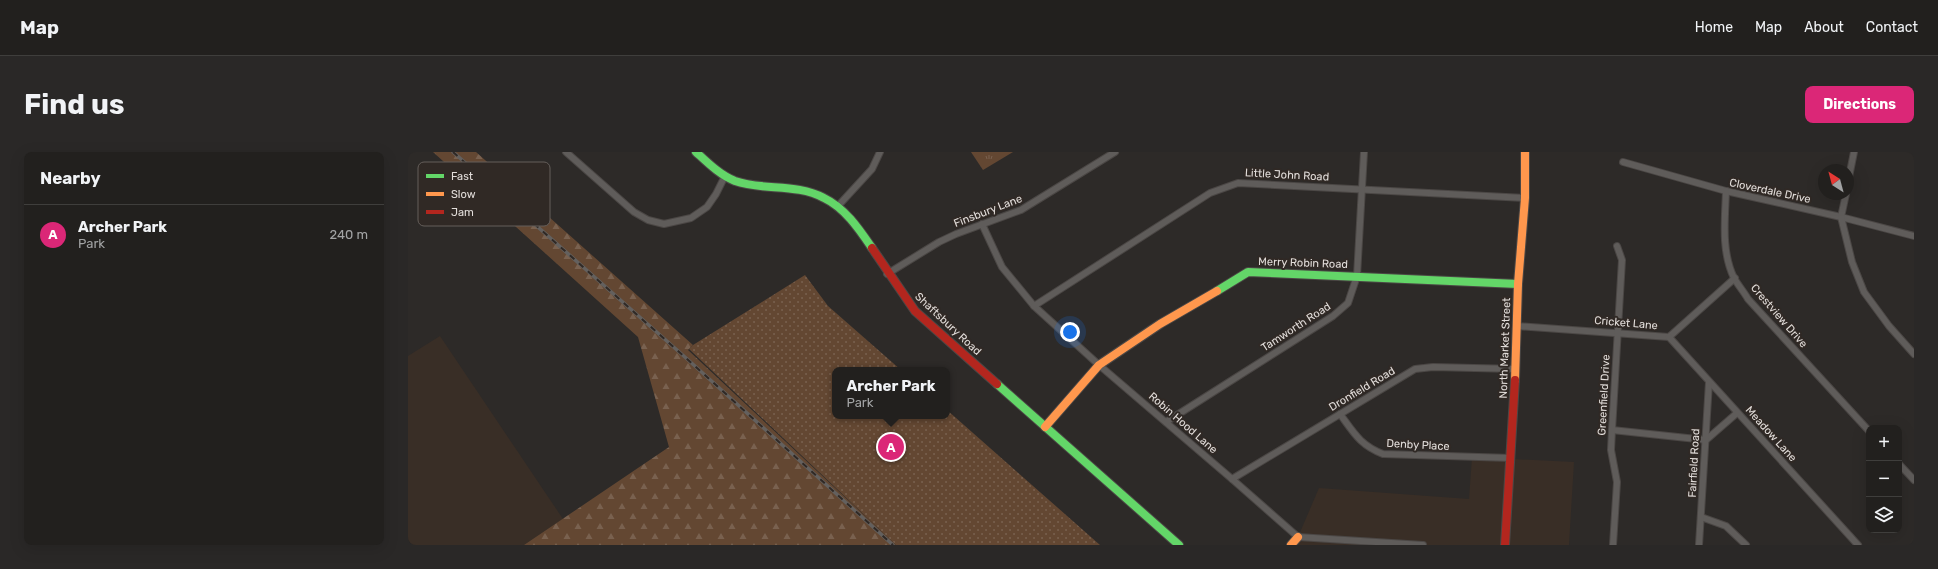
<!DOCTYPE html>
<meta charset="utf-8">
<style>
:root{--surface:#22201e;--page:#2a2827;--text:#f1f3f6;--muted:#a2a3a4;--line:#3f3e3c;--accent:#db2777}
body{margin:0;font-family:Rubik,sans-serif;background:var(--page);color:var(--text)}
.controls{position:absolute;right:12px;bottom:12px;display:grid;overflow:hidden;border-radius:8px;box-shadow:0 4px 16px #0002}
.controls button{width:36px;height:36px;display:grid;place-items:center;padding:0;border:0;border-bottom:1px solid var(--line);background:var(--surface);color:var(--text);font:20px sans-serif}
.compass{position:absolute;left:1410px;top:12px;width:36px;height:36px;border-radius:50%;background:var(--surface);box-shadow:0 4px 16px #0002;rotate:324deg}
.you{position:absolute;left:662px;top:180px;width:14px;height:14px;margin:-10px;border:3px solid #fff;border-radius:50%;background:#1a73e8;box-shadow:0 0 0 6px #1a73e833}
.badge{display:grid;place-items:center;width:26px;height:26px;border-radius:50%;background:var(--accent);color:#fff;font-size:13px;font-weight:700}
.pin{position:absolute;translate:-50% -50%;border:2px solid #fff;box-shadow:0 1px 4px #0006}
.popup{position:absolute;left:424px;top:215px;width:118px;height:52px;box-sizing:border-box;display:grid;place-content:center;border-radius:8px;background:var(--surface);filter:drop-shadow(0 1px 3px #0005);font-size:13px;white-space:nowrap;color:var(--muted)}
.popup b{font-size:15px;color:var(--text)}
.popup::after{content:'';position:absolute;left:50%;top:100%;margin-left:-8px;border:8px solid transparent;border-top-color:var(--surface)}
.list{margin:0;padding:0;list-style:none}
h2{display:flex;justify-content:space-between;align-items:center;height:52px;margin:0;padding:0 16px;font-size:17px}
h2 small{font-size:13px;font-weight:400;color:var(--muted)}
.list li{display:grid;grid-template-columns:26px 1fr auto;gap:12px;align-items:center;box-sizing:border-box;height:60px;padding:0 16px;border-top:1px solid var(--line)}
.list b{display:block;font-size:15px;white-space:nowrap}
.list p{margin:0;font-size:13px;white-space:nowrap;color:var(--muted)}
.list em{font-size:13px;font-style:normal;color:var(--muted)}
.icon{flex:none;width:22px;height:22px;fill:none;stroke:currentColor;stroke-width:2;stroke-linecap:round;stroke-linejoin:round}
.map{position:relative;flex:none;width:1506px;height:393px;overflow:hidden;border-radius:8px}
header{display:flex;align-items:center;gap:24px;box-sizing:border-box;height:56px;padding:0 20px;background:var(--surface);border-bottom:1px solid var(--line)}
header strong{font-size:19px}
nav{display:flex;gap:22px;margin-inline-start:auto;font-size:14px}
.intro{display:flex;align-items:center;justify-content:space-between;box-sizing:border-box;height:96px;padding:0 24px}
h1{margin:0;font-size:28px}
.button{padding:10px 18px;border-radius:8px;background:var(--accent);color:#fff;font-size:14px;font-weight:700}
main{display:flex;gap:24px;padding:0 24px}
aside{flex:1;background:var(--surface);border-radius:8px;box-shadow:0 4px 16px #0002}
.map>svg:first-child{display:block}
.built{fill:#392e26}
.grass{fill:url(#grass-tufts)}
.forest{fill:url(#forest-firs)}
.park{fill:url(#park-dots)}
.lines{fill:none;stroke-linecap:round;stroke-linejoin:round}
.street-casing{stroke:#4b4745;stroke-width:8}
.fast-casing{stroke:#4b4745;stroke-width:10}
.slow-casing{stroke:#4b4745;stroke-width:10}
.jam-casing{stroke:#4b4745;stroke-width:10}
.street{stroke:#5f5c5a;stroke-width:6}
.fast{stroke:#63d668;stroke-width:8}
.slow{stroke:#ff974d;stroke-width:8}
.jam{stroke:#b3261e;stroke-width:8}
.rail-casing{stroke:#63605e;stroke-width:3.5}
.rail{stroke:#302925;stroke-width:2;stroke-dasharray:6;stroke-linecap:butt}
.labels{text-anchor:middle;dominant-baseline:central;stroke-width:4;stroke-linejoin:round;paint-order:stroke}
.street-label{font-size:11px;fill:#e2ddda;stroke:#302925}
.key{fill:#302925;stroke:#655f5b;stroke-width:1}
.key-label{font-size:11px;fill:#e2ddda}
</style>
<header>
<strong>Map</strong>
<nav><a>Home</a><a>Map</a><a>About</a><a>Contact</a></nav>
</header>
<div class="intro"><h1>Find us</h1><a class="button">Directions</a></div>
<main>
<aside>
<h2>Nearby<small></small></h2>
<ul class="list">
<li><span class="badge">A</span><div><b>Archer Park</b><p>Park</p></div><em>240 m</em></li>
</ul>
</aside>
<div class="map">
<svg width="1506" height="393" viewBox="0 0 1506 393">
<defs>
<pattern id="grass-tufts" width="24" height="20" patternUnits="userSpaceOnUse"><rect width="24" height="20" fill="#634732"/><path d="M3 7l-1-3M5 7V3M7 7l1-3M15 17l-1-3M17 17v-4M19 17l1-3" fill="none" stroke="#79614f"/></pattern>
<pattern id="forest-firs" width="22" height="20" patternUnits="userSpaceOnUse"><rect width="22" height="20" fill="#634732"/><path d="M5 1l3.5 6h-7zM16 11l3.5 6h-7z" fill="#79614f"/></pattern>
<pattern id="park-dots" width="8" height="8" patternUnits="userSpaceOnUse"><rect width="8" height="8" fill="#634732"/><path d="M2 2h.1M6 6h.1" fill="none" stroke="#79614f" stroke-width="1.8" stroke-linecap="round"/></pattern>
</defs>
<rect width="100%" height="100%" fill="#2d2a28"/>
<g class="built">
<polygon points="32,184 155,367 116,393 0,393 0,204"/>
<polygon points="1064,305 1166,310 1161,393 883,393 890,385 911,336 1061,347"/>
</g>
<polygon class="grass" points="563,0 605,0 575,18"/>
<polygon class="forest" points="25,0 68,0 285,193 280,198 488,393 116,393 261,295 230,185"/>
<polygon class="park" points="397,123 420,154 493,218 427,218 427,264 539,264 539,258 692,393 488,393 281,197 285,193"/>
<g class="lines">
<defs>
<g id="street">
<polyline points="158,0 226,60 240,68 256,72 283,66 299,55 308,42 317,24"/>
<polyline points="1215,10 1318,39 1433,65 1506,84"/>
<polyline points="1440,30 1446,0"/>
<path d="M 1318,39 C 1317,68 1313,99 1326,126 C 1330,133 1336,140 1340,147 L 1461,279"/>
<polyline points="1438,42 1433,65 1444,110 1456,140 1481,174 1506,202"/>
<polyline points="430,54 464,17 472,0"/>
<polyline points="574,72 594,115 626,154 691,213 824,327 890,385 1015,393"/>
<polyline points="479,122 531,90 548,82 613,58 707,0"/>
<polyline points="626,154 802,41 830,31 1117,46"/>
<polyline points="1109,174 1261,185 1327,126"/>
<polyline points="1261,185 1450,393"/>
<path d="M 932,262 C 946,281 952,293 975,302 L 1103,306"/>
<polyline points="758,270 925,164 940,151 949,124 956,0"/>
<polyline points="1204,278 1298,288 1329,261"/>
<polyline points="1491,312 1506,328"/>
<polyline points="824,327 1007,217 1025,215 1108,217"/>
<polyline points="1293,365 1318,374 1338,393"/>
<polyline points="1205,393 1209,330 1203,298 1204,278 1214,108 1209,94"/>
<polyline points="1291,393 1301,230"/>
</g>
<g id="fast">
<path d="M 288,0 C 300,11 312,23 327,29 C 356,39 388,31 416,46 C 437,56 451,77 464,96"/>
<polyline points="809,139 840,120 1110,132"/>
<polyline points="589,232 771,393"/>
</g>
<g id="slow">
<polyline points="1107,228 1110,132 1117,46 1117,0"/>
<polyline points="637,275 691,213 752,172 809,139"/>
<polyline points="883,393 890,385"/>
</g>
<g id="jam">
<polyline points="464,96 507,159 589,232"/>
<polyline points="1097,393 1107,228"/>
</g>
</defs>
<use href="#street" class="street-casing"/>
<use href="#fast" class="fast-casing"/>
<use href="#slow" class="slow-casing"/>
<use href="#jam" class="jam-casing"/>
<use href="#street" class="street"/>
<use href="#fast" class="fast"/>
<use href="#slow" class="slow"/>
<use href="#jam" class="jam"/>
<defs>
<polyline id="rail" points="45,0 278,206 485,393"/>
</defs>
<use href="#rail" class="rail-casing"/>
<use href="#rail" class="rail"/>
</g>
<g class="labels">
<g class="street-label">
<text transform="translate(879 23) rotate(3)">Little John Road</text>
<text transform="translate(1362 39) rotate(12)">Cloverdale Drive</text>
<text transform="translate(580 59) rotate(-21)">Finsbury Lane</text>
<text transform="translate(895 111) rotate(2)">Merry Robin Road</text>
<text transform="translate(1371 164) rotate(49)">Crestview Drive</text>
<text transform="translate(1218 171) rotate(5)">Cricket Lane</text>
<text transform="translate(540 172) rotate(43)">Shaftsbury Road</text>
<text transform="translate(888 175) rotate(-33)">Tamworth Road</text>
<text transform="translate(1097 196) rotate(-88)">North Market Street</text>
<text transform="translate(954 237) rotate(-31)">Dronfield Road</text>
<text transform="translate(1196 243) rotate(-87)">Greenfield Drive</text>
<text transform="translate(775 271) rotate(41)">Robin Hood Lane</text>
<text transform="translate(1363 282) rotate(48)">Meadow Lane</text>
<text transform="translate(1010 293) rotate(3)">Denby Place</text>
<text transform="translate(1286 311) rotate(-87)">Fairfield Road</text>
</g>
</g>
<rect x="10" y="10" width="132" height="64" rx="6" class="key"/>
<rect x="18" y="22" width="18" height="4" fill="#63d668"/>
<rect x="18" y="40" width="18" height="4" fill="#ff974d"/>
<rect x="18" y="58" width="18" height="4" fill="#b3261e"/>
<g class="key-label">
<text x="43" y="28">Fast</text>
<text x="43" y="46">Slow</text>
<text x="43" y="64">Jam</text>
</g>
</svg>
<div class="controls">
<button>+</button>
<button>−</button>
<button><svg class="icon" aria-label="layers" viewBox="0 0 24 24"><path d="M12 4l9 5-9 5-9-5zM3 14l9 5 9-5"/></svg></button>
</div>
<svg class="compass" viewBox="-18 -18 36 36"><path d="M0-13l5 13h-10z" fill="#e53935"/><path d="M0 13l5-13h-10z" fill="#a2a3a4"/></svg>
<div class="you"></div>
<div class="pin badge" style="left:483px;top:295px">A</div>
<div class="popup"><b>Archer Park</b>Park</div>
</div>
</main>
